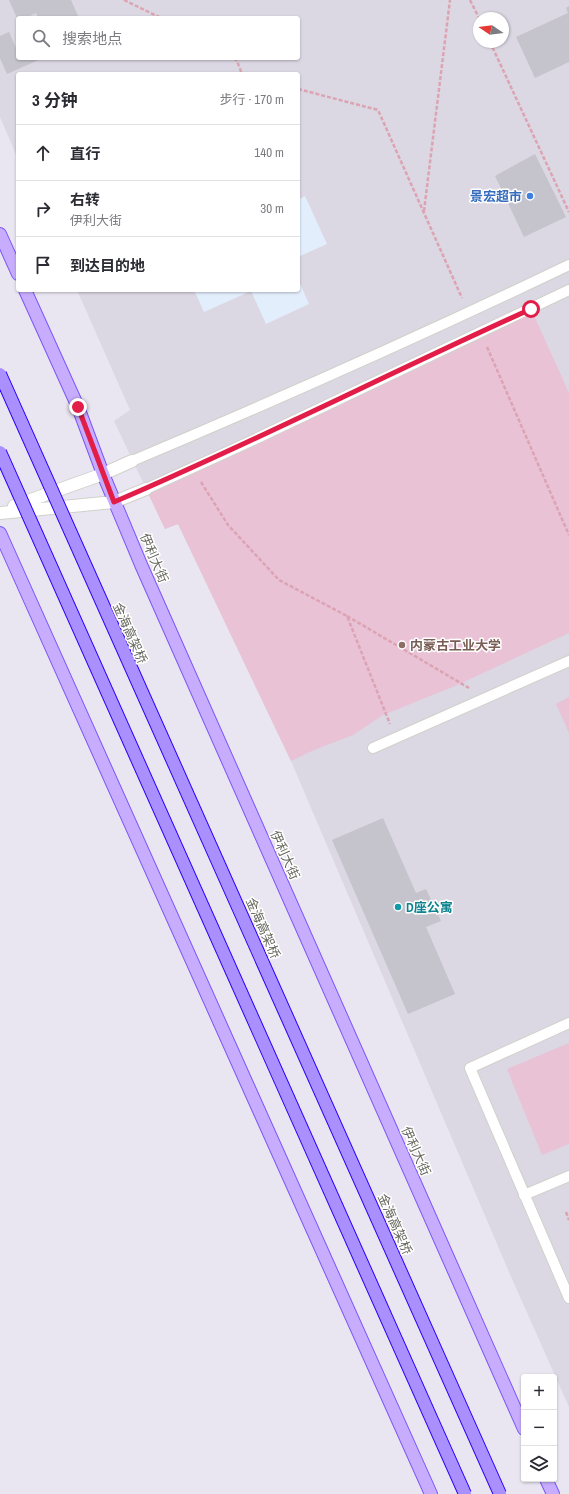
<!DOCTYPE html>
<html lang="zh">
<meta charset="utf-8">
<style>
:root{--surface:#fff;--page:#f2f2f3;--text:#2b2b33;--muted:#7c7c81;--line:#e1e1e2}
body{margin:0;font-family:"Archivo Narrow","Noto Sans SC",sans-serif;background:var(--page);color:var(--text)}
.controls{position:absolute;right:12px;bottom:12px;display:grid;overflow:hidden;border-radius:4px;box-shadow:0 1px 3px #0004}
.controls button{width:36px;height:36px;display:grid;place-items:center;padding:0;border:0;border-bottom:1px solid var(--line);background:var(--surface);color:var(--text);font:20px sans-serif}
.compass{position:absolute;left:473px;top:12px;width:36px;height:36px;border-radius:50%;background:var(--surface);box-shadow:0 1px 3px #0004;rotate:283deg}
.stop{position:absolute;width:12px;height:12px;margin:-9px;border:3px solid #e11d48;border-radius:50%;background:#fff}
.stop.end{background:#e11d48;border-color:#fff;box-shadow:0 1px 4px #0008}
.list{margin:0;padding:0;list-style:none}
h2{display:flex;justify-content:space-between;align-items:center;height:52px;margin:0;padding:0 16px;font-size:17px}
h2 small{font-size:13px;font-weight:400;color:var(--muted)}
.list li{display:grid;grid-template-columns:26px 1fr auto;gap:12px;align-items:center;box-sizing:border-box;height:56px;padding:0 16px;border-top:1px solid var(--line)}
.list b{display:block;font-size:15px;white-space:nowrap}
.list p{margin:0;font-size:13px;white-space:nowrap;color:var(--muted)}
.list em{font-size:13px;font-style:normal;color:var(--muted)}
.icon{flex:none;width:22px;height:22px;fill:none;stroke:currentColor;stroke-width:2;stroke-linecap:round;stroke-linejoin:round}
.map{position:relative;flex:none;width:569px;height:1494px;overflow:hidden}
.search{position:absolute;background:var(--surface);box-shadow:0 1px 3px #0004;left:16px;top:16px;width:284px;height:44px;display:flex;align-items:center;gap:10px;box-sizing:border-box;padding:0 14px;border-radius:4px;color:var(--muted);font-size:15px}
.panel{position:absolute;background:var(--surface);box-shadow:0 1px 3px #0004;left:16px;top:72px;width:284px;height:220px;border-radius:4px}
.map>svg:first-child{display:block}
.education{fill:#dbd7e3;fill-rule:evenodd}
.medical{fill:#e3eefd}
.green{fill:#e9c2d6}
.building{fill:#c5c3cc}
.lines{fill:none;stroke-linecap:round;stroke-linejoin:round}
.lane-casing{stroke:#d0d2ca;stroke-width:12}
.street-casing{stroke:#d0d2ca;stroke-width:14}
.primary-casing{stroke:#7957f9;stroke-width:14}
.path{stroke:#dca4b2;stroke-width:2.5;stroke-dasharray:4 2;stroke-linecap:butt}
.lane{stroke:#fff;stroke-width:10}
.street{stroke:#fff;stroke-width:12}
.primary{stroke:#c8adff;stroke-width:12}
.highway-bridge-casing{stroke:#2c00f7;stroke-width:14;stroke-linecap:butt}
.highway-bridge{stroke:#aa8fff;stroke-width:12}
.route{stroke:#e11d48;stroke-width:5}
.shop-dot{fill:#3f7fe0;stroke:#fff;stroke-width:1.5}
.education-dot{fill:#8d6e63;stroke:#fff;stroke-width:1.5}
.culture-dot{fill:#0f9aa8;stroke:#fff;stroke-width:1.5}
.labels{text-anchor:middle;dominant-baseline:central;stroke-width:3;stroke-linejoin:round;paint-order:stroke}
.shop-label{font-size:13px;font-weight:bold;fill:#366cbe;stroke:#fff;text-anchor:end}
.street-label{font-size:13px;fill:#67685e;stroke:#fff}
.education-label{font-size:13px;font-weight:bold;fill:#785e54;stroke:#fff;text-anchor:start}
.culture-label{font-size:13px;font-weight:bold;fill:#0d838f;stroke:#fff;text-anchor:start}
</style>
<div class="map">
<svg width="569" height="1494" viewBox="0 0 569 1494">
<rect width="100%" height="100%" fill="#e9e6f1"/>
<path class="education" d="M 0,0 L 569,0 L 569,1407 L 509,1272 L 291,761 L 178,524 L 165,529 L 114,421 L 130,410 L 77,290 L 298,290 L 298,74 L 18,74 L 18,159 L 0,117 ZM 18,18 L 298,18 L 298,58 L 18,58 ZM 479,18 L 503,18 L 503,42 L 479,42 Z"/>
<g class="medical">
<polygon points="305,196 327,244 298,257 298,200"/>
<polygon points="298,279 309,304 266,324 251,291 204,312 194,290 298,290"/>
</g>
<g class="green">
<polygon points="531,309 569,393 569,633 455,686 383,715 353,735 314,750 291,761 178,524 165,529 146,489"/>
<polygon points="569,697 569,733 556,704"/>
<polygon points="569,1043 569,1144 542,1155 507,1069"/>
</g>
<g class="building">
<polygon points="9,0 71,0 79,18 38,18 36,13 26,18 17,18"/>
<polygon points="569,6 569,62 535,78 516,37 568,13 566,8"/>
<polygon points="9,32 16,48 18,47 18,58 43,58 7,74 0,58 0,36"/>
<polygon points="535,154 566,217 524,237 495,176"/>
<polygon points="383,818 416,893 426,889 441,921 426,927 455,994 408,1014 332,840"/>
</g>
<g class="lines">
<defs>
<g id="lane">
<path d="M 132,461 C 279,399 425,334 569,265"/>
<polyline points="146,489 249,442 569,290"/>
<polyline points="373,748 569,661"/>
<polyline points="569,1023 470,1068 569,1298"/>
<polyline points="524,1195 569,1176"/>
</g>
<g id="street">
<polyline points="14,506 103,474 132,461"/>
<polyline points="0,513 114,502 146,489"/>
</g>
<g id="primary">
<polyline points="0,234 18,274"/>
<polyline points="25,290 78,407 103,474 142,567 524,1429"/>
<polyline points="0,533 431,1494"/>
<polyline points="546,1479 553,1494"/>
</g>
</defs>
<use href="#lane" class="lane-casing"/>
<use href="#street" class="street-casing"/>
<use href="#primary" class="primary-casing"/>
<g class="path">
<polyline points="124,0 161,18"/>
<polyline points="470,0 479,18"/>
<polyline points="490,42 569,212"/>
<polyline points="234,58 237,61 242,74"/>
<polyline points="298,89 378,110 462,298"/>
<polyline points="424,211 450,0"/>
<polyline points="487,347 569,535"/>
<polyline points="201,482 228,525 279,580 347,616 390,724"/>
<polyline points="347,616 469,688"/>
<polyline points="566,1212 569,1220"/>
</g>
<use href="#lane" class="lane"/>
<use href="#street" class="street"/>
<use href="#primary" class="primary"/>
<defs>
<g id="highway-bridge">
<polyline points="0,374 500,1494"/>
<polyline points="0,452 465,1494"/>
</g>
</defs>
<use href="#highway-bridge" class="highway-bridge-casing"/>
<use href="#highway-bridge" class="highway-bridge"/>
</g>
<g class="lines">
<path class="route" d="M 78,407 L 114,502 C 255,442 391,372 531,309"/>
</g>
<circle class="shop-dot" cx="530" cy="196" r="4"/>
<circle class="education-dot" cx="402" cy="645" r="4"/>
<circle class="culture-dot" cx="398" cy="907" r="4"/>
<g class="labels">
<g class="shop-label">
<text x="522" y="196">景宏超市</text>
</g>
<g class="street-label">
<text transform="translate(154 558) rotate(67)">伊利大街</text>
<text transform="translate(130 633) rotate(66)">金海高架桥</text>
<text transform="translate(285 855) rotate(66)">伊利大街</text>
<text transform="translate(263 928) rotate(66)">金海高架桥</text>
<text transform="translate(416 1151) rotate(66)">伊利大街</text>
<text transform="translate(395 1224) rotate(66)">金海高架桥</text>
</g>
<g class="education-label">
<text x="410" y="645">内蒙古工业大学</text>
</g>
<g class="culture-label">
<text x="406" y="907">D座公寓</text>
</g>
</g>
</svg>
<div class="controls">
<button>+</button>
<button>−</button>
<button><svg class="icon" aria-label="layers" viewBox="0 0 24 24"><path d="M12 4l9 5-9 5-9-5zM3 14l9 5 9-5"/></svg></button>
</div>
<svg class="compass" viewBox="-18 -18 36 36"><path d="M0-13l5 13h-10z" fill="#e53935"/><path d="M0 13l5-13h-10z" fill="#7c7c81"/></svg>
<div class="stop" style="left:531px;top:309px"></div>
<div class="stop end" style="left:78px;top:407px"></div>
<div class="search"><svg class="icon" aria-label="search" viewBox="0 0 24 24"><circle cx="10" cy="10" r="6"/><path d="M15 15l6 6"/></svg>搜索地点</div>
<section class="panel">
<h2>3 分钟<small>步行 · 170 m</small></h2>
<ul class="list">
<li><svg class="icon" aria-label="ahead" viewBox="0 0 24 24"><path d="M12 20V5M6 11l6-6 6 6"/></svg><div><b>直行</b></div><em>140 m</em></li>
<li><svg class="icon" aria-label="right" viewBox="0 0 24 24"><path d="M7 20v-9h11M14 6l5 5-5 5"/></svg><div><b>右转</b><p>伊利大街</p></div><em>30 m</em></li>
<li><svg class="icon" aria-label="arrive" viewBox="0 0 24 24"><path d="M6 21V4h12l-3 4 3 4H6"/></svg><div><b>到达目的地</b></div></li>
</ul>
</section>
</div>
